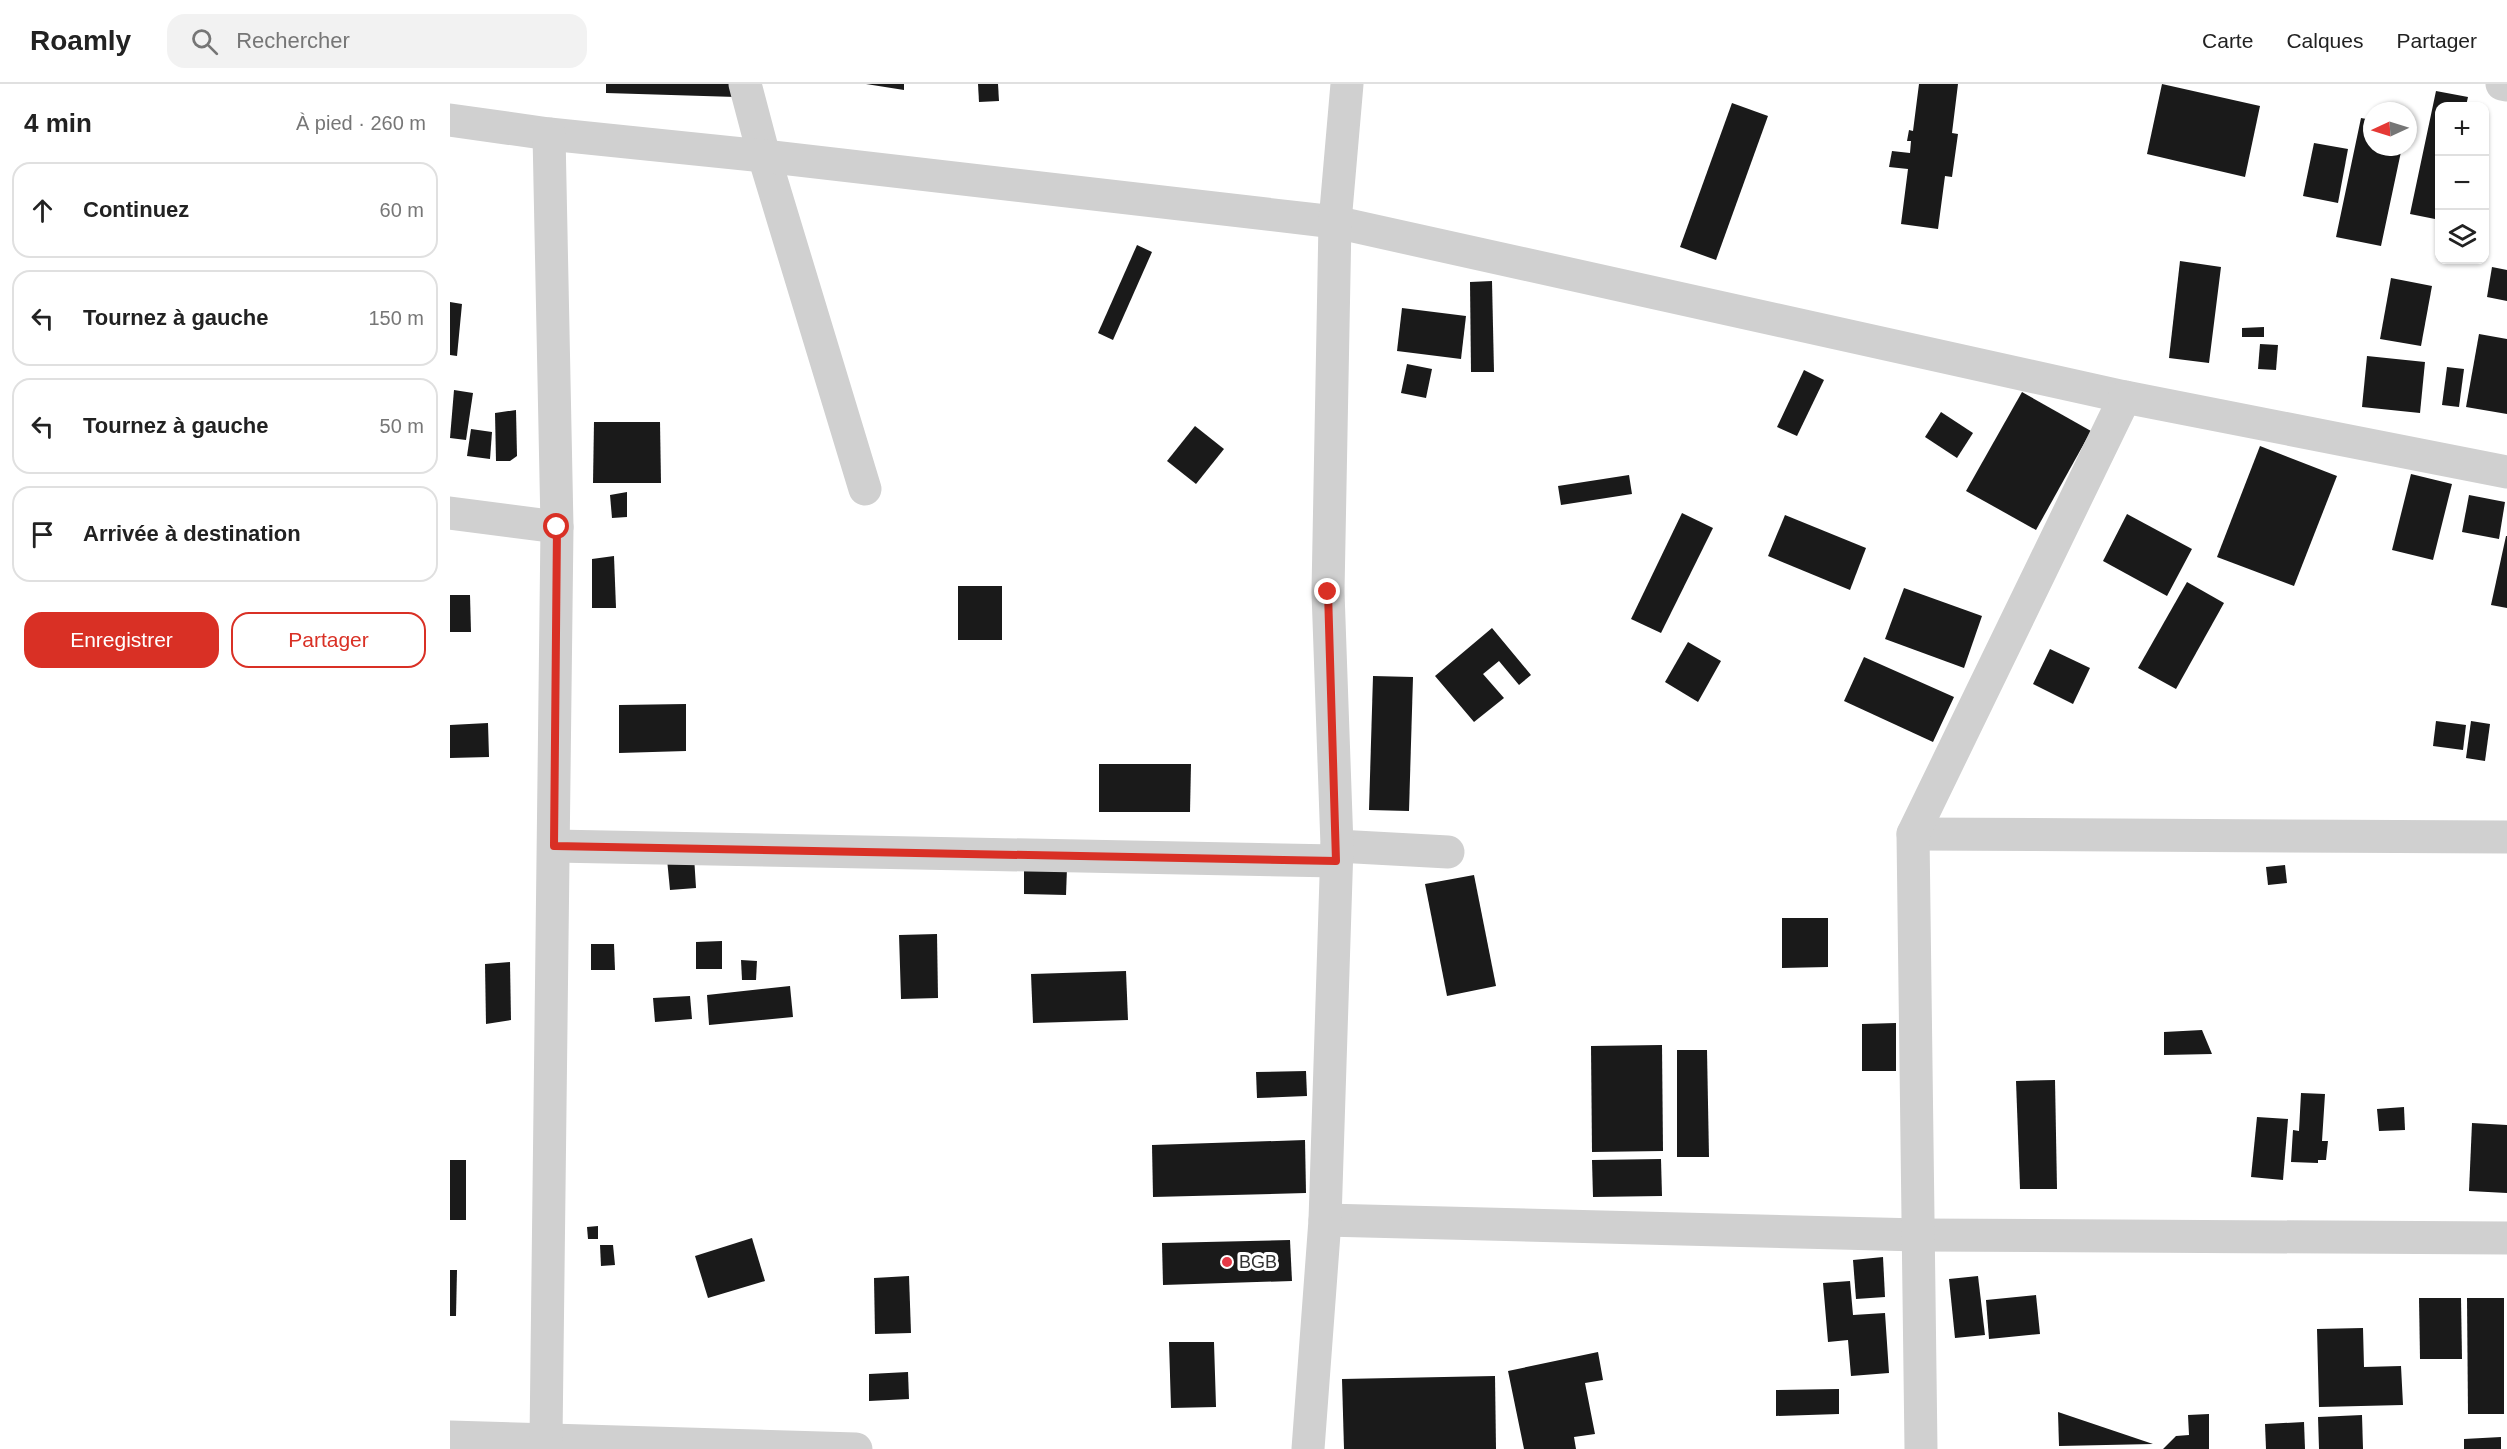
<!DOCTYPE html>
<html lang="fr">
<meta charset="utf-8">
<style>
:root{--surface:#fff;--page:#f2f2f2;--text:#222;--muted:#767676;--line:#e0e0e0;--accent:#d93025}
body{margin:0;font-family:Helvetica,sans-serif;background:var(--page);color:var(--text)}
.controls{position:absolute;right:18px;top:18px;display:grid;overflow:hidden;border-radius:12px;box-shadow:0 2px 4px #0004}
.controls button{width:54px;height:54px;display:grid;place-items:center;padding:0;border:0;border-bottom:2px solid var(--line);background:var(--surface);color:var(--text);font:30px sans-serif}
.compass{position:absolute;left:1913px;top:18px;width:54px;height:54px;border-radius:50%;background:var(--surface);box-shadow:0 2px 4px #0004;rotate:266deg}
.stop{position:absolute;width:18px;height:18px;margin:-14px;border:4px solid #d93025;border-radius:50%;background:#fff}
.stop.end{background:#d93025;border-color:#fff;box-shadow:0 2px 6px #0008}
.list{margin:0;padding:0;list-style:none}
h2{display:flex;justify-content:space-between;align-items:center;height:78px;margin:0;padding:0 24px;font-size:26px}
h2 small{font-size:20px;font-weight:400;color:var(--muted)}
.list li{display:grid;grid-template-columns:39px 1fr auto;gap:18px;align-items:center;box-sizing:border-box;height:96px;margin:0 12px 12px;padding:0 12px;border:2px solid var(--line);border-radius:18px}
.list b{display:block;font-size:22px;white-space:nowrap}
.list em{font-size:20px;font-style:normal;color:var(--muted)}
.actions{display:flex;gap:12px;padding:18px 24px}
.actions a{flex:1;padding:14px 0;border:2px solid var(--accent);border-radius:18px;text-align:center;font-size:21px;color:var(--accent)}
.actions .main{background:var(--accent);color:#fff}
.icon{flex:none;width:33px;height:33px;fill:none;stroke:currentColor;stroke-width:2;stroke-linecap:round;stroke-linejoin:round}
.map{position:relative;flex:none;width:2057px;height:1365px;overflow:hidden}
header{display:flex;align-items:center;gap:36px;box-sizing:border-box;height:84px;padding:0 30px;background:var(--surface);border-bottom:2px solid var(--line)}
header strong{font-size:28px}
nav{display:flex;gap:33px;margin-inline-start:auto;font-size:21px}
.search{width:420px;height:54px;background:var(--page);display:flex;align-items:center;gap:15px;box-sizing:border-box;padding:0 21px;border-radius:18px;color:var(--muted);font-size:22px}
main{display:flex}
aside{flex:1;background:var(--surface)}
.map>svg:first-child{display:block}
.building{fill:#1a1a1a}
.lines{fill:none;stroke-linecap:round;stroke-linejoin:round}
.minor{stroke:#d0d0d0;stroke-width:33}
.route{stroke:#d93025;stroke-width:8}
.poi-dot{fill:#e63946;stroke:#fff;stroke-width:2}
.labels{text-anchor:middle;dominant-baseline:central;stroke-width:6;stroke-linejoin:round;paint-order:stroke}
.poi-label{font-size:18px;fill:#333;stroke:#fff;text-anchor:start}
</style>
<header>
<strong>Roamly</strong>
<div class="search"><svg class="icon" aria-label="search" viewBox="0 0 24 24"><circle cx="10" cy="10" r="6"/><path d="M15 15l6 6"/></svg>Rechercher</div>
<nav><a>Carte</a><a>Calques</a><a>Partager</a></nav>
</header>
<main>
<aside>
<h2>4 min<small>À pied · 260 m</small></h2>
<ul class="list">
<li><svg class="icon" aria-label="ahead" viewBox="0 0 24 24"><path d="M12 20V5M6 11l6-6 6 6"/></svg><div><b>Continuez</b></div><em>60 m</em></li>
<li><svg class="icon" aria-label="left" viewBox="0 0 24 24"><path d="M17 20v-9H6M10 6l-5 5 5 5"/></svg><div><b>Tournez à gauche</b></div><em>150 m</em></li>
<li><svg class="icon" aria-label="left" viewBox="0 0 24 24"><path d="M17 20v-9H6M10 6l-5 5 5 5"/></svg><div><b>Tournez à gauche</b></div><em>50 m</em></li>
<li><svg class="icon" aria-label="arrive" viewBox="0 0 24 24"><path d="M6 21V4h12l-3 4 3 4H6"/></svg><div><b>Arrivée à destination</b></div></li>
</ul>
<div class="actions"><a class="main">Enregistrer</a><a>Partager</a></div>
</aside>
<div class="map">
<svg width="2057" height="1365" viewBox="0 0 2057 1365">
<rect width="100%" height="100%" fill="#fff"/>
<g class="building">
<polygon points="156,0 282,0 286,13 156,9"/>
<polygon points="416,0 454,0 454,6"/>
<polygon points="528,0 548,0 549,17 529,18"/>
<polygon points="1469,0 1508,0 1502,49 1508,50 1502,93 1495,92 1488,145 1451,140 1458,85 1439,83 1442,67 1460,69 1461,57 1457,57 1459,46 1463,47"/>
<polygon points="1712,0 1810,22 1795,93 1697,70"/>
<polygon points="1986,7 2018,13 2016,22 1990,22 1990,136 1960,130"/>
<polygon points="1282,19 1318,32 1266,176 1230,163"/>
<polygon points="1911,34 1922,36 1922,63 1952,63 1931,162 1886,153"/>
<polygon points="1864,59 1898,65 1888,119 1853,112"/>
<polygon points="687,161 702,168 663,256 648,249"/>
<polygon points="1730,177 1771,183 1759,279 1719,274"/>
<polygon points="2042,183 2057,186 2057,217 2037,213"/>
<polygon points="1941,194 1982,202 1971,262 1930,255"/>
<polygon points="1042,197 1044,288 1021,288 1020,198"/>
<polygon points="0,218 12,220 7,272 0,271"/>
<polygon points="952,224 1016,232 1011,275 947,267"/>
<polygon points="1814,243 1814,253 1792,253 1792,244"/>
<polygon points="2029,250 2057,255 2057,330 2016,323"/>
<polygon points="1810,260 1828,261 1826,286 1808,285"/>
<polygon points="1917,272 1975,278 1970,329 1912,323"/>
<polygon points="957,280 982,285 976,314 951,309"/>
<polygon points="1997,283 2014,285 2009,323 1992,321"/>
<polygon points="1354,286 1374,296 1347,352 1327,343"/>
<polygon points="4,306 23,309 16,356 0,354"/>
<polygon points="1572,308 1641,347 1586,446 1516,407"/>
<polygon points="66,326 67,372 60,377 46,377 45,329"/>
<polygon points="1491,328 1523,349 1507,374 1475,353"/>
<polygon points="144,338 210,338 211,399 143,399"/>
<polygon points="745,342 774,365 746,400 717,377"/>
<polygon points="21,345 42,348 40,375 17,372"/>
<polygon points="1810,362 1887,392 1844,502 1767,473"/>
<polygon points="1961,390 2002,400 1983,476 1942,466"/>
<polygon points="1179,391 1182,410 1111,421 1108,402"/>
<polygon points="177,408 177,433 162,434 160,411"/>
<polygon points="2019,411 2055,418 2049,455 2012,448"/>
<polygon points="1232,429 1263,444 1211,549 1181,535"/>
<polygon points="1677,430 1742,465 1717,512 1653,477"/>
<polygon points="1335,431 1416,464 1400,506 1318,472"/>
<polygon points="2056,452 2057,452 2057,524 2041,521"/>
<polygon points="164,472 166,524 142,524 142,475"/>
<polygon points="1737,498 1774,519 1726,605 1688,584"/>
<rect x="508" y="502" width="44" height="54"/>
<polygon points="1454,504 1532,532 1514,584 1435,555"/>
<polygon points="0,511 20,511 21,548 0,548"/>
<polygon points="1042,544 1081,591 1069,601 1049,577 1033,590 1054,614 1024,638 985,592"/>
<polygon points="1238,558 1271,577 1248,618 1215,598"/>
<polygon points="1600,565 1640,584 1623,620 1583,600"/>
<polygon points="1414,573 1504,613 1483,658 1394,617"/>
<polygon points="923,592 963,593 959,727 919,726"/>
<polygon points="236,620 236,667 169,669 169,621"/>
<polygon points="1986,637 2016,641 2013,666 1983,662"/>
<polygon points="2021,637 2040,640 2035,677 2016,674"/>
<polygon points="38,639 39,673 0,674 0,641"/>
<polygon points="649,680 741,680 740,728 649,728"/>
<polygon points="244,772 246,804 220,806 217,775"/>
<polygon points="1835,781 1837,799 1818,801 1816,783"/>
<polygon points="574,783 617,784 616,811 574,810"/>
<polygon points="1024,791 1046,902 997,912 975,800"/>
<polygon points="1332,834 1378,834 1378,883 1332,884"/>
<polygon points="487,850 488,914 451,915 449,851"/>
<polygon points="272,857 272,885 246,885 246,858"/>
<polygon points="141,860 164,860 165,886 141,886"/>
<polygon points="291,876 307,877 306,896 292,896"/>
<polygon points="60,878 61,936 36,940 35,880"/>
<polygon points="676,887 678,936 583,939 581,890"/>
<polygon points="340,902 343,933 259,941 257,911"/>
<polygon points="240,912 242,935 205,938 203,914"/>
<polygon points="1446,939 1446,987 1412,987 1412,940"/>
<polygon points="1752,946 1762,970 1714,971 1714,948"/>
<polygon points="1212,961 1213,1067 1142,1068 1141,962"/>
<polygon points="1227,966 1257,966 1259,1073 1227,1073"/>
<polygon points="856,987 857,1012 807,1014 806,988"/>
<polygon points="1605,996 1607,1105 1570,1105 1566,997"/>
<polygon points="1851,1009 1875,1010 1872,1057 1878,1057 1876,1076 1868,1076 1868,1079 1841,1078 1843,1046 1849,1047"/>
<polygon points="1954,1023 1955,1046 1929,1047 1927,1025"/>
<polygon points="1807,1033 1838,1035 1833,1096 1801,1093"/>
<polygon points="2022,1039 2057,1041 2057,1109 2019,1107"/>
<polygon points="855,1056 856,1109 703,1113 702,1061"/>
<polygon points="1211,1075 1212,1112 1143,1113 1142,1076"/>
<rect x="0" y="1076" width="16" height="60"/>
<polygon points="148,1142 148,1155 138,1155 137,1143"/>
<polygon points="302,1154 315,1197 258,1214 245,1172"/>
<polygon points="840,1156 842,1197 713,1201 712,1159"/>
<polygon points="150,1161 163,1161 165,1181 151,1182"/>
<polygon points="1433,1173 1435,1213 1406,1215 1403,1176"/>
<polygon points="0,1186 7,1186 6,1232 0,1232"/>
<polygon points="459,1192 461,1249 425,1250 424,1194"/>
<polygon points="1528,1192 1535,1251 1505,1254 1499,1195"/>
<polygon points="1400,1197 1403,1231 1435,1229 1439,1289 1401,1292 1398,1256 1378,1258 1373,1199"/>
<polygon points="1586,1211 1590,1250 1539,1255 1536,1216"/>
<polygon points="1969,1214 2011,1214 2012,1275 1970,1275"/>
<polygon points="2017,1214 2054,1214 2054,1330 2018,1330"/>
<polygon points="1913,1244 1914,1283 1951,1282 1953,1321 1869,1323 1867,1245"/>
<polygon points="719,1258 764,1258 766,1323 721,1324"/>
<polygon points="1148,1268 1153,1296 1135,1299 1145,1350 1124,1353 1126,1365 1074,1365 1058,1287"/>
<polygon points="458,1288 459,1315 419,1317 419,1290"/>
<polygon points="1045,1292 1046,1365 894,1365 892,1295"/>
<polygon points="1389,1305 1389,1330 1326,1332 1326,1306"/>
<polygon points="1608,1328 1703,1360 1609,1362"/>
<polygon points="1759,1330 1759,1365 1713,1365 1726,1352 1739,1351 1738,1331"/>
<polygon points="1912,1331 1913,1365 1869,1365 1868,1333"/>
<polygon points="1854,1338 1855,1365 1816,1365 1815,1340"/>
<polygon points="2051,1353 2051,1365 2014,1365 2014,1355"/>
</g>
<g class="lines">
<g class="minor">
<polyline points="295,0 314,72 415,405"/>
<polyline points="2052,0 2057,1"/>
<polyline points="0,36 99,50 314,72 885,138 1675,313 2057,388"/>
<polyline points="0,429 107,443"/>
<polyline points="1463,750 2057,753"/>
<polyline points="104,762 886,777"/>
<polyline points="887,762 998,768"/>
<polyline points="875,1136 1469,1151 2057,1154"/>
<polyline points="0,1353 406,1365"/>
<polyline points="96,1356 107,443 99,50"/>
<polyline points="858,1365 875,1136 887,762 878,508 885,138 897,0"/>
<polyline points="1471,1365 1463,750 1675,313"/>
</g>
</g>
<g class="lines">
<polyline class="route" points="107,443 104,762 886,777 878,508"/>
</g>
<circle class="poi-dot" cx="777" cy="1178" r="6"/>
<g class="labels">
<g class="poi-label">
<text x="789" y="1178">BGB</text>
</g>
</g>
</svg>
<div class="controls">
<button>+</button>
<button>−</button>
<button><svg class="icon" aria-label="layers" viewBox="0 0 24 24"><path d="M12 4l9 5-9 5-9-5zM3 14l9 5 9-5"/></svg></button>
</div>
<svg class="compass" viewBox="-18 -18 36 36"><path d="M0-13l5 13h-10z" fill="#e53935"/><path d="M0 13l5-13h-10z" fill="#767676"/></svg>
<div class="stop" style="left:107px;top:443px"></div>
<div class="stop end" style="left:878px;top:508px"></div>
</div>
</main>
